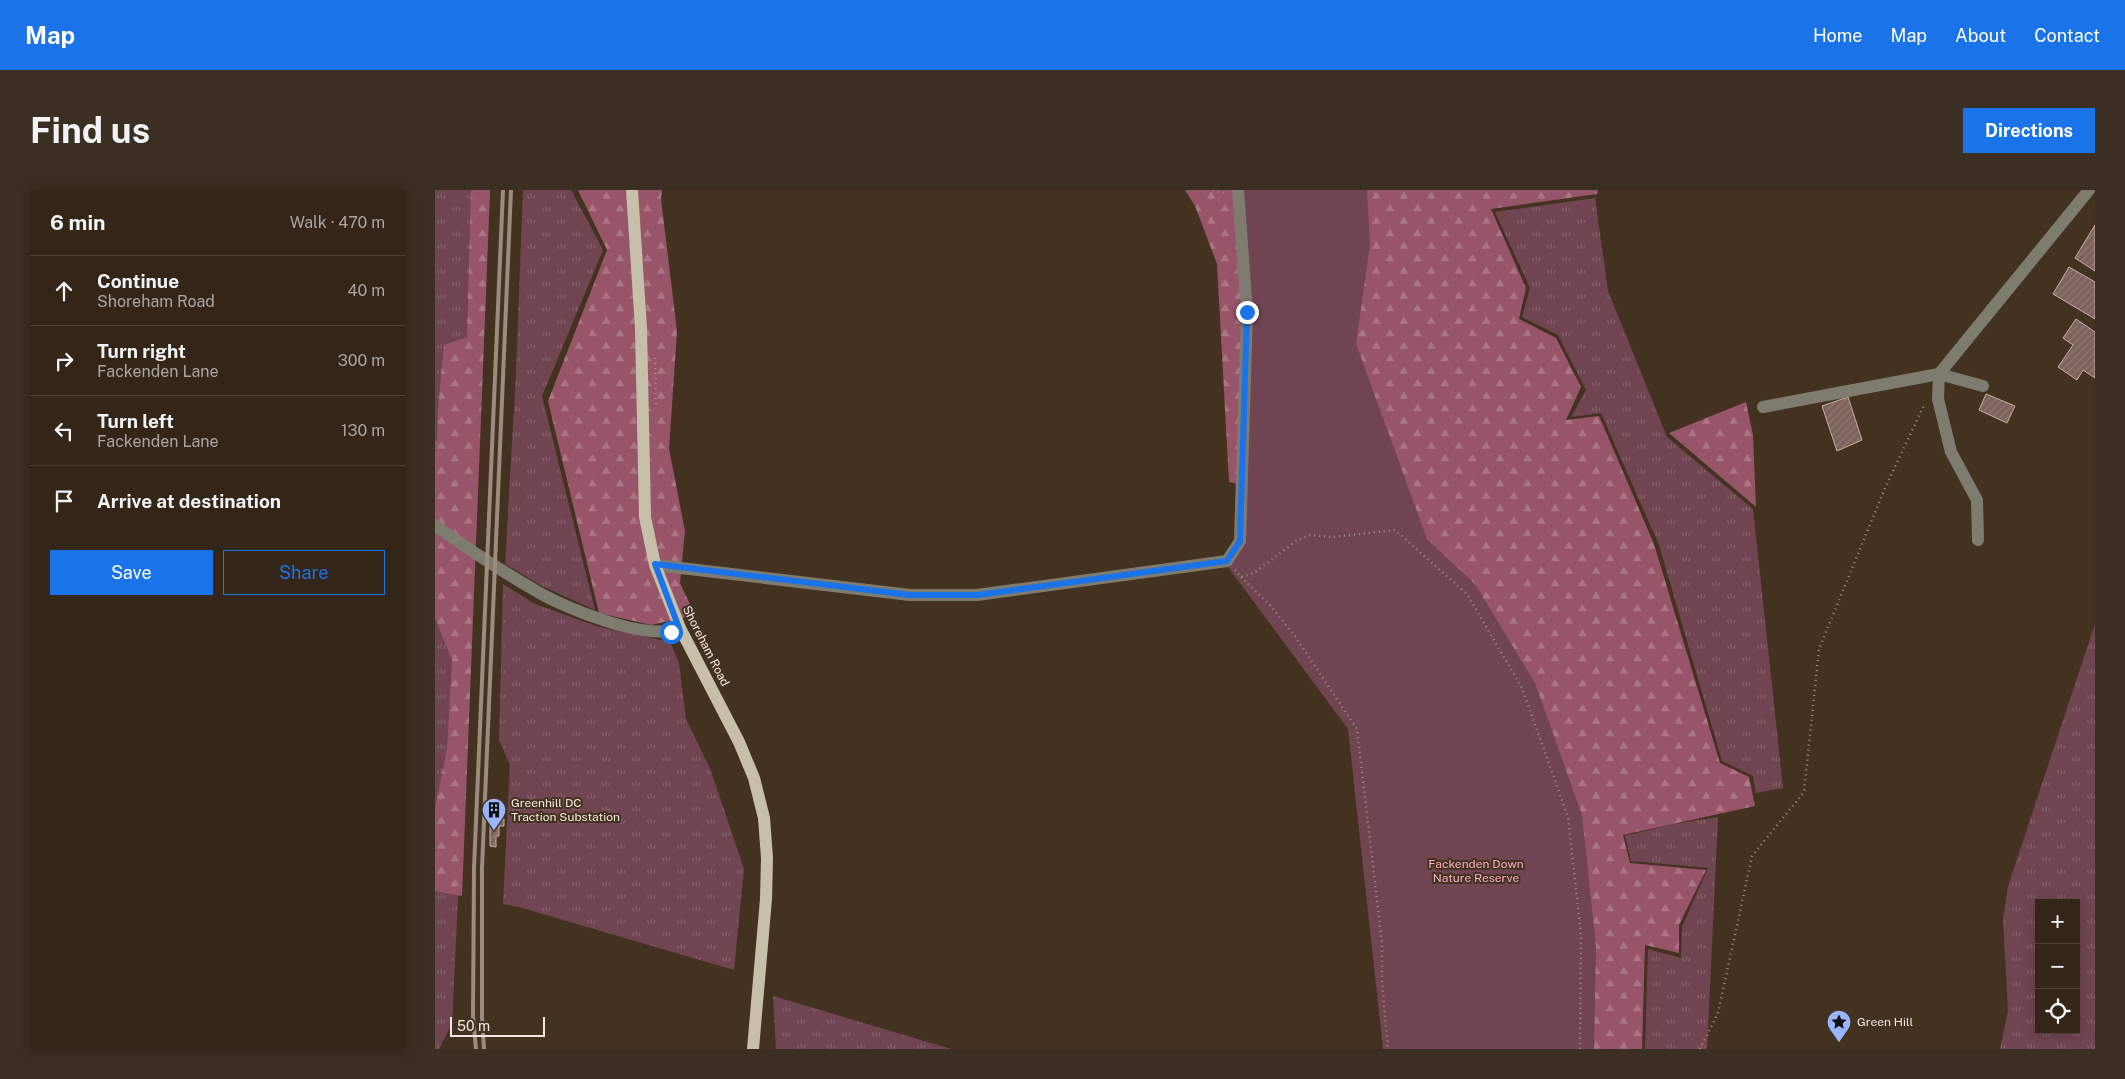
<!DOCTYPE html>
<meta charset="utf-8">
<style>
:root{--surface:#332619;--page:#3b2e22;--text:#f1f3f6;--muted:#a9a5a2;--line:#4e4338;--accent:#1a73e8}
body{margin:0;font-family:"Public Sans",sans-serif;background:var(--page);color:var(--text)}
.controls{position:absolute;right:15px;bottom:15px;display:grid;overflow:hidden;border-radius:0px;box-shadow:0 2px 12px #0003}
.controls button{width:45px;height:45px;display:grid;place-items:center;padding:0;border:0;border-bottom:1px solid var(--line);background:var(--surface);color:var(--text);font:25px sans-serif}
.scale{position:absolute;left:15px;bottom:12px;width:95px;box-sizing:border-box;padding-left:5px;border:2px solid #f4e8de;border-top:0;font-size:14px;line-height:18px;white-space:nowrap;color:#f4e8de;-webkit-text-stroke:4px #443221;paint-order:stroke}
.stop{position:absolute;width:15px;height:15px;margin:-11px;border:4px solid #1a73e8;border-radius:50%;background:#fff}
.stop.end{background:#1a73e8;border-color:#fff;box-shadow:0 1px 5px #0008}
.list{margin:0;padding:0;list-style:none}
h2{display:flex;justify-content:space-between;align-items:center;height:65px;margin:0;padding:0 20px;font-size:21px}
h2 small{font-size:16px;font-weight:400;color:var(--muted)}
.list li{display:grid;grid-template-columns:32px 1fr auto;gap:15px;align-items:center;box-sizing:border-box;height:70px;padding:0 20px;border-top:1px solid var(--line)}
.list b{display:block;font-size:19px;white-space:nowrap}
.list p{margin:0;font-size:16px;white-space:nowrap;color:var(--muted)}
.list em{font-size:16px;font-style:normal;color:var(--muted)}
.actions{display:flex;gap:10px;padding:15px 20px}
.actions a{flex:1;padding:11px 0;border:1px solid var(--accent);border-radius:0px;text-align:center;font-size:18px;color:var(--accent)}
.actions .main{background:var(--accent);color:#fff}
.icon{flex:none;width:28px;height:28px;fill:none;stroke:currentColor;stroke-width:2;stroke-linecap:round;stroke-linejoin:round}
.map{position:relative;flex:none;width:1660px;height:859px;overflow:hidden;border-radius:0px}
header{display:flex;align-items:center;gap:30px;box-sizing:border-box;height:70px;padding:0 25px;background:var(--accent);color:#fff}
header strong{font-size:24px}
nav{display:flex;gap:28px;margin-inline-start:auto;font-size:18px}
.intro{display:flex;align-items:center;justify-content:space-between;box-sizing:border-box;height:120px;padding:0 30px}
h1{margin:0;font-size:35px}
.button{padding:12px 22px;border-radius:0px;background:var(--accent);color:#fff;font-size:18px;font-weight:700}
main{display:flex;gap:30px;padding:0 30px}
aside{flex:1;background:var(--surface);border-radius:0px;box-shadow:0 2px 12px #0003}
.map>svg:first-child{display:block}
.grass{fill:url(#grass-tufts);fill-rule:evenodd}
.forest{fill:url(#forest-firs)}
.park{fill:#704551}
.building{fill:url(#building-hatch);stroke:#cbaca5}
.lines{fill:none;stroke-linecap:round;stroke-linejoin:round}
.path{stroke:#9f9082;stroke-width:2.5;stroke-dasharray:1 4;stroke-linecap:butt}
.minor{stroke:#7e7c70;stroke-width:12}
.major{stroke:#c6c0a9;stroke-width:12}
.rail{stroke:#9b8c7f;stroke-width:4}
.route{stroke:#1a73e8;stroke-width:6}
.labels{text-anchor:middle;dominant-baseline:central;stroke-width:4;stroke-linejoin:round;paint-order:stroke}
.street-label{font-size:12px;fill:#f4e8de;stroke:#443221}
.poi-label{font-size:12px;fill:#f4e8de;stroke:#443221;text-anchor:start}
.park-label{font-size:12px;fill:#fdacc3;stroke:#443221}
</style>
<header>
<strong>Map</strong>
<nav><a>Home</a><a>Map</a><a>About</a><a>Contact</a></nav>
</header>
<div class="intro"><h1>Find us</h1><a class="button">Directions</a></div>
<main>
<aside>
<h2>6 min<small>Walk · 470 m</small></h2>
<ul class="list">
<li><svg class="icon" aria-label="ahead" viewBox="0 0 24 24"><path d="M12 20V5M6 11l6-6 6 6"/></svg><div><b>Continue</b><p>Shoreham Road</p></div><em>40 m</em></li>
<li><svg class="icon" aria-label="right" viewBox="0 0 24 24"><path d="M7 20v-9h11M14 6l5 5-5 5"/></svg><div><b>Turn right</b><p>Fackenden Lane</p></div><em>300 m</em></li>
<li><svg class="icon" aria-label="left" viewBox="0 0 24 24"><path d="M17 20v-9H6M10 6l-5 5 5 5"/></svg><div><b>Turn left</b><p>Fackenden Lane</p></div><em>130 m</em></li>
<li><svg class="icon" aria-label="arrive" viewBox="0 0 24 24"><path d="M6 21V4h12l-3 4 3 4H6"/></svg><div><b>Arrive at destination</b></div></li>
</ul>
<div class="actions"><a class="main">Save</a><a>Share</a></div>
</aside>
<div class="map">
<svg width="1660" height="859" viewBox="0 0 1660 859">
<defs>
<pattern id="grass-tufts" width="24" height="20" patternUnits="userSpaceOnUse" patternTransform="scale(1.25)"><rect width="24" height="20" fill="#704551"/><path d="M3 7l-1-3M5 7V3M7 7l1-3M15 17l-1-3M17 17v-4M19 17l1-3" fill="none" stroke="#85606a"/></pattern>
<pattern id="forest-firs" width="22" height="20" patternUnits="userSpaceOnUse" patternTransform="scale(1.25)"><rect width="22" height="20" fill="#985469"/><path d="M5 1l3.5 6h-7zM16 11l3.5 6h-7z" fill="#ac7585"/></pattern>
<pattern id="building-hatch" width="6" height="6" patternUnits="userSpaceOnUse" patternTransform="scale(1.25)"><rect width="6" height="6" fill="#7e625c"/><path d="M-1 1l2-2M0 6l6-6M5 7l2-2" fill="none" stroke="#917873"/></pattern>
</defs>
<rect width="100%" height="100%" fill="#443221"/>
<g class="grass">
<polygon points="0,0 55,0 44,268 17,834 4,859 0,859"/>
<polygon points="88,0 136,0 168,60 107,206 160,420 107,396 70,374 81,183"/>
<polygon points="1160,8 1173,101 1232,247 1318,319 1348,598 1321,603 1318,586 1287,571 1224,355 1166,223 1136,227 1151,200 1123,145 1087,127 1095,98 1060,22"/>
<polygon points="68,394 100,414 161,436 235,452 244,473 251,529 276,581 309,679 299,780 84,717 68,714 75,575 64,550"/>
<path d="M 1660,434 L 1660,859 L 1565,859 L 1573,821 L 1568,729 L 1573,696 ZM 1604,713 L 1641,713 L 1641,840 L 1604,840 Z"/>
<polygon points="1283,627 1272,859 1210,859 1213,759 1246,768 1247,737 1273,678 1196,671 1190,646 1234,635"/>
<polygon points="338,806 516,859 341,859"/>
</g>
<g class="forest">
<polygon points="36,0 55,0 27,706 0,701 0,618 12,559 17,470 0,428 0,252 2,249 3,220 9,155 32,147"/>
<polygon points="143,0 227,0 226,9 242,141 234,259 250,341 245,393 260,425 216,435 164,423 113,211 172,60"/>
<polygon points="750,0 1163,0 1162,4 1056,19 1091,98 1084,129 1121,148 1146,197 1131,230 1164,226 1219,354 1285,573 1314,587 1320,616 1188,645 1195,673 1271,680 1244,735 1244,763 1210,755 1207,859 1150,859 847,304 794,292 782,74 760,16"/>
<polygon points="1311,212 1318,245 1321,317 1234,243"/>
</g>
<polygon class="park" points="806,0 932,0 935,55 921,154 992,349 1040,394 1100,493 1147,625 1161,756 1159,859 948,859 913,539 793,377 809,350"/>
<g class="building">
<polygon points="1660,35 1660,81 1640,68"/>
<polygon points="1634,77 1660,92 1660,129 1618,104"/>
<polygon points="1641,129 1660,142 1660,188 1648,180 1642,190 1623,177 1638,155 1628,148"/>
<polygon points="1551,204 1580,216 1572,233 1544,220"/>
<polygon points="1413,207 1427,250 1402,261 1387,216"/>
<polygon points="55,629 69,629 69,636 64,636 64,646 61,646 61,657 55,656"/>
</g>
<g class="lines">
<g class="path">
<polyline points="778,0 792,4"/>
<polyline points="220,168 221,217"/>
<polyline points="800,380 806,387 819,383 861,351 875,345 898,347 960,340 1032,404 1087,498 1133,627 1146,745 1145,859"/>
<polyline points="806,387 834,414 859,445 922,539 947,753 947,792 953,859"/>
<polyline points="1265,859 1283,823 1317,666 1369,602 1384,459 1450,298 1490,213"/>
</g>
<g class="minor">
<polyline points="1328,217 1504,184 1548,196"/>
<path d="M 0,335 C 33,359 68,382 103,402 C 132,419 213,452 245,438"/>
<polyline points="1543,350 1542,310 1516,262 1503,209 1504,184 1654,0"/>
<polyline points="220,375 475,405 542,405 792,371 805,351 812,122 803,0"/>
</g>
<polyline class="major" points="197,0 206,138 210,327 220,375 245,438 304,552 319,588 329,628 332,668 331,709 318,859"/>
<g class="rail">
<polyline points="41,859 38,827 39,678 68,0"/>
<polyline points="49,859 47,827 47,678 76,0"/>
</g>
</g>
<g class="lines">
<polyline class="route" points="236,442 244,438 220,374 475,405 542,405 792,371 805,351 812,122"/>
</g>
<defs>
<symbol id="building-pin" viewBox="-11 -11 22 30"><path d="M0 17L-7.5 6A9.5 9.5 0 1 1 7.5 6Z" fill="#98b5fd" stroke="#443221"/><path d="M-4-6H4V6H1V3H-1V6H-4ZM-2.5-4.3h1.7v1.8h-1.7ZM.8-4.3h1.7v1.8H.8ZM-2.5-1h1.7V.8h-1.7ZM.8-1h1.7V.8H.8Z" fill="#111"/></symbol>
<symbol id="sight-pin" viewBox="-11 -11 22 30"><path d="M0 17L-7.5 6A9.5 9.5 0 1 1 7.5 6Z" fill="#98b5fd" stroke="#443221"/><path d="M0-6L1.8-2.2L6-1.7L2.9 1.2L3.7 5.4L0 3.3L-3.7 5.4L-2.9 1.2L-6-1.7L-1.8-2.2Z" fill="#111"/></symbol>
</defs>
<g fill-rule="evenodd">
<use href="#building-pin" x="45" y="606" width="28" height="38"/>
<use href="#sight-pin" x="1390" y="818" width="28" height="38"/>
</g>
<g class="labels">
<g class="street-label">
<text transform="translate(271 456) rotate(63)">Shoreham Road</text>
</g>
<g class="poi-label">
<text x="76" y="613">Greenhill DC<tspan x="76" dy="14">Traction Substation</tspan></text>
<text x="1422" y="832">Green Hill</text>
</g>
<g class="park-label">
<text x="1041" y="674">Fackenden Down<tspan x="1041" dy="14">Nature Reserve</tspan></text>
</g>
</g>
</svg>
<div class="controls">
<button>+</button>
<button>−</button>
<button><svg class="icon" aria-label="locate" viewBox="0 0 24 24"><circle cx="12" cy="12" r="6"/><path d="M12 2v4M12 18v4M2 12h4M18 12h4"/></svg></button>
</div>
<div class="scale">50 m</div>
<div class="stop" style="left:236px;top:442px"></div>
<div class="stop end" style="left:812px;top:122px"></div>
</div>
</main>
